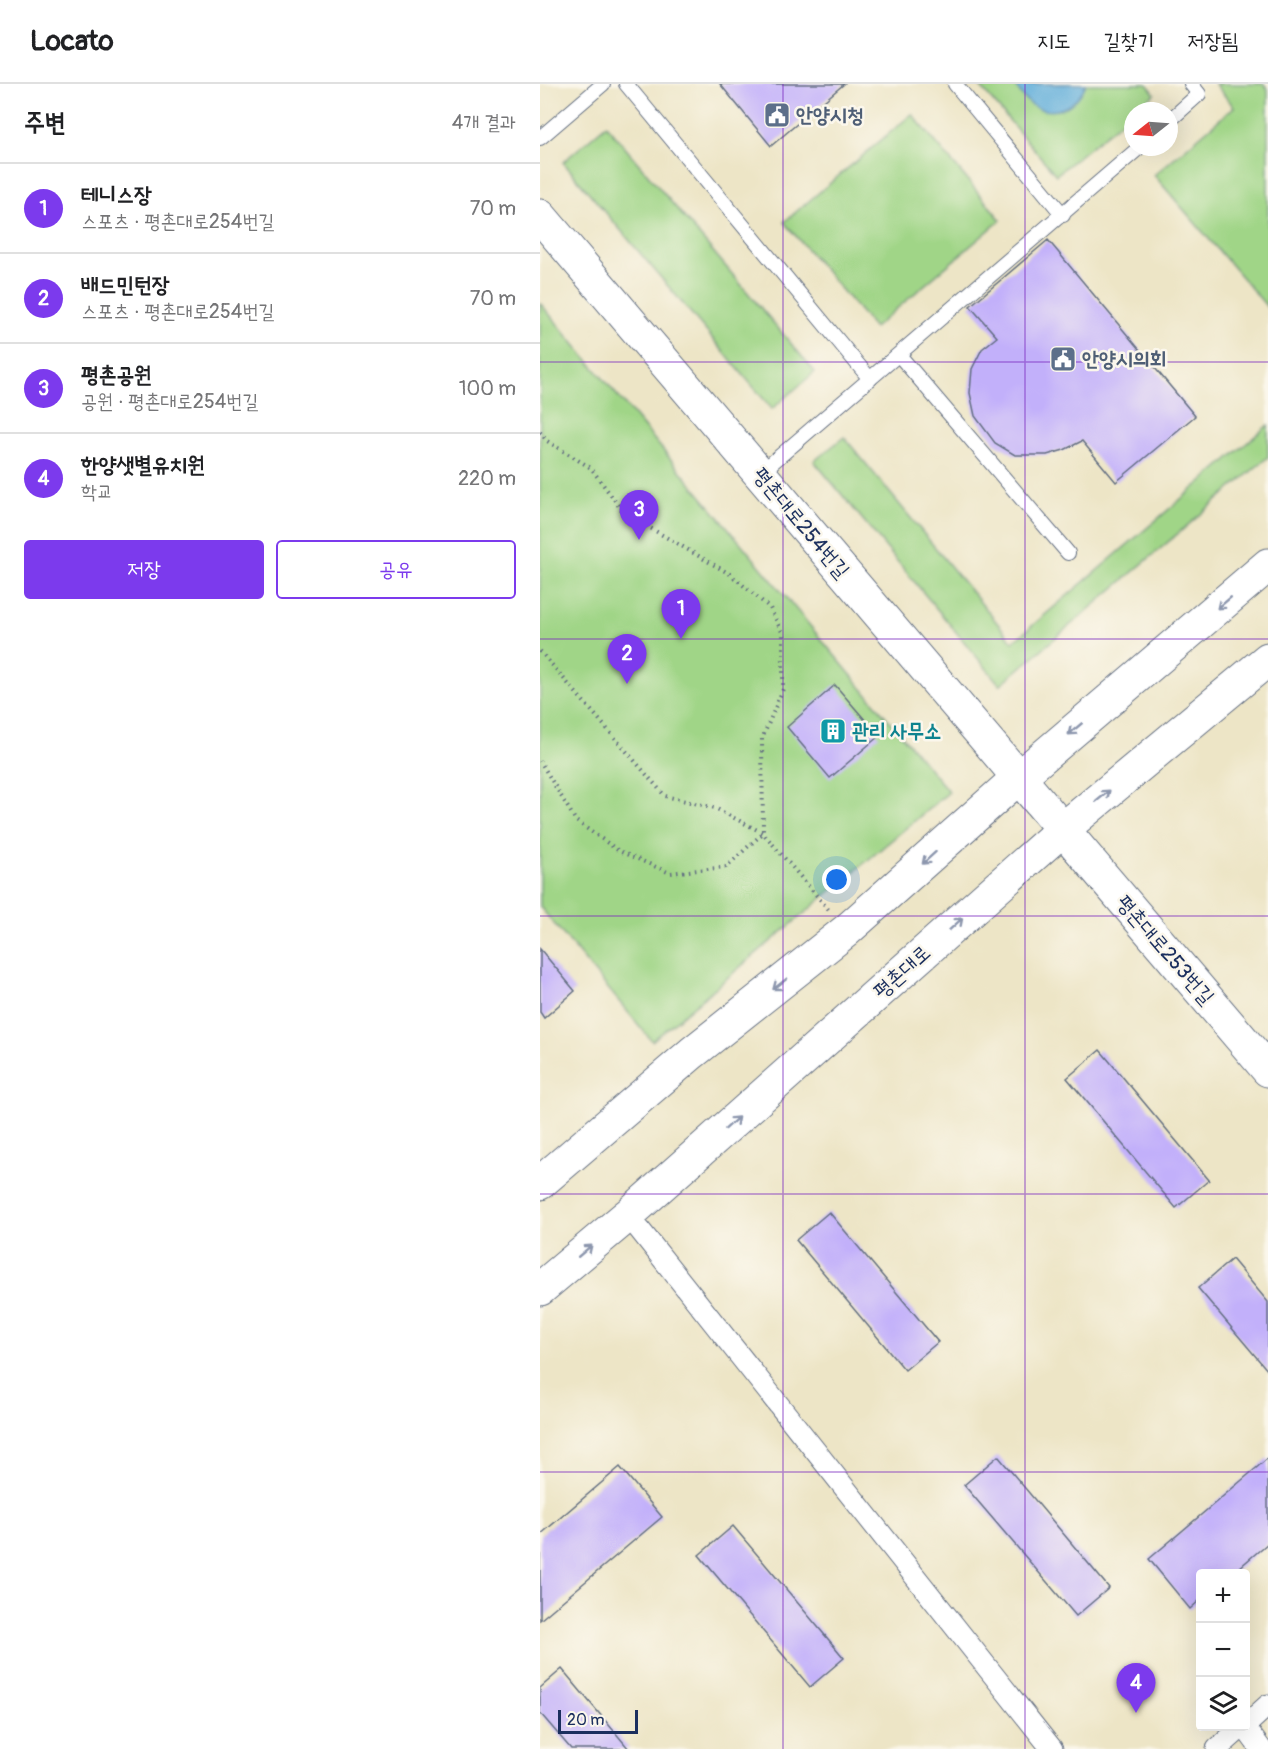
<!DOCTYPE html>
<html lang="ko">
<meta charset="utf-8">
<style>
:root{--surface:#fff;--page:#f2f2f2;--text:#202124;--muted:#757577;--line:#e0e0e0;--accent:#7c3aed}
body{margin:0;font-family:Pangolin,"Poor Story",sans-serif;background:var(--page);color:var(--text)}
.controls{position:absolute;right:18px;bottom:18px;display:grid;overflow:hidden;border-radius:6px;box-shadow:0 6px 24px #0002}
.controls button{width:54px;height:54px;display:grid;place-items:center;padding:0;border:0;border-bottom:2px solid var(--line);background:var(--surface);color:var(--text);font:30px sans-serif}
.compass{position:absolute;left:584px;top:18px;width:54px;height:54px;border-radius:50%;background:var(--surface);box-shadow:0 6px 24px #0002;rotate:253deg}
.scale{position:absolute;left:18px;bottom:15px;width:80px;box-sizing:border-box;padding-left:6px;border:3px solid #1b2f5e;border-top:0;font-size:16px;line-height:21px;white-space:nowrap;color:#1b2f5e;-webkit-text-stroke:4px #fbf7ec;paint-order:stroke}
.you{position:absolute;left:297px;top:796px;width:21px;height:21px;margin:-15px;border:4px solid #fff;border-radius:50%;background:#1a73e8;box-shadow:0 0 0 9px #1a73e833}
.badge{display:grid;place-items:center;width:39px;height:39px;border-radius:50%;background:var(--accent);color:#fff;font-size:20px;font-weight:700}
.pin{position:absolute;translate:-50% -50px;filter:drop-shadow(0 2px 3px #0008)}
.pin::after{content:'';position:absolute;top:32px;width:21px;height:18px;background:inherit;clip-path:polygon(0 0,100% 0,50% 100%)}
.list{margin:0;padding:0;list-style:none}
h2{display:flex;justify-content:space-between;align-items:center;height:78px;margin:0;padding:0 24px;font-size:26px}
h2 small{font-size:20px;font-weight:400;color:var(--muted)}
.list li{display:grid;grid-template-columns:39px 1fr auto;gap:18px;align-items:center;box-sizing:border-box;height:90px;padding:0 24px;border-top:2px solid var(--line)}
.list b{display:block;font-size:22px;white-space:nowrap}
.list p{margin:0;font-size:20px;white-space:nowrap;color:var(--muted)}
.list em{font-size:20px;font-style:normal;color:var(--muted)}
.actions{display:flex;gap:12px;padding:18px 24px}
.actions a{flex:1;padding:14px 0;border:2px solid var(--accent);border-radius:6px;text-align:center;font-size:21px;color:var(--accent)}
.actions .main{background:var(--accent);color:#fff}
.icon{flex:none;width:33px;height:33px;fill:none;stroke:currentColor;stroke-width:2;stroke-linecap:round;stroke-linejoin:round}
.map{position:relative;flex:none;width:728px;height:1665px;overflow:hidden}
header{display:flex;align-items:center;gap:36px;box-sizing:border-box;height:84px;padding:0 30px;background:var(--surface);border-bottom:2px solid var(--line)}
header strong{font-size:28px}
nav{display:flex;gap:33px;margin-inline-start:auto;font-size:21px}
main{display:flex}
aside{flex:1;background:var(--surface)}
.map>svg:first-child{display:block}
.green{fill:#a0d587;stroke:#5e8272;stroke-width:1.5}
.water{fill:#61aeda;stroke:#3e6e9c;stroke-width:1.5}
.building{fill:#c2b0fa}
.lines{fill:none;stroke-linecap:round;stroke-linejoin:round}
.service-casing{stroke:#646f82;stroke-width:16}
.pedestrian-casing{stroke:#646f82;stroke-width:23}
.tertiary-casing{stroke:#646f82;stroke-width:35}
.path{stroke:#646f82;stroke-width:4;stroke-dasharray:1.5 4.5;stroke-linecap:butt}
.service{stroke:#fff;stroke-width:14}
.pedestrian{stroke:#fff;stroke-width:21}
.tertiary{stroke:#fff;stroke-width:33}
.oneway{stroke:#8d97ae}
.grid{fill:none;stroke:#7b2cbf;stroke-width:1.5;stroke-opacity:0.55}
.labels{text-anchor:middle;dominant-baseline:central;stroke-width:5;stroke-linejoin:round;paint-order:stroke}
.service-label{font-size:21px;font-weight:bold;fill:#4e5e75;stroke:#fbf7ec;text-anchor:start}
.street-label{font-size:21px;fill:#1b2f5e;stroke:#fbf7ec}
.culture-label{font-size:21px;font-weight:bold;fill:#0d838f;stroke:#fbf7ec;text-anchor:start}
</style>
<header>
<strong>Locato</strong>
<nav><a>지도</a><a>길찾기</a><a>저장됨</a></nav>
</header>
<main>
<aside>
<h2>주변<small>4개 결과</small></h2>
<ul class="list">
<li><span class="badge">1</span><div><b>테니스장</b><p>스포츠 · 평촌대로254번길</p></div><em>70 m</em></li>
<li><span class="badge">2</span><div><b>배드민턴장</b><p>스포츠 · 평촌대로254번길</p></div><em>70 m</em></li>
<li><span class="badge">3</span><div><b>평촌공원</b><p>공원 · 평촌대로254번길</p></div><em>100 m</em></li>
<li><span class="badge">4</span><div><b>한양샛별유치원</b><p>학교</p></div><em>220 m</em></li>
</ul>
<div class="actions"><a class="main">저장</a><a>공유</a></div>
</aside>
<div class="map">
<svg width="728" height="1665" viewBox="0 0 728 1665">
<rect width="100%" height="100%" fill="#fbf7ec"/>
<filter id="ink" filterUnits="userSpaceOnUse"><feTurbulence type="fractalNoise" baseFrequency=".0167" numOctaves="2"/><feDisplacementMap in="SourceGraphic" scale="12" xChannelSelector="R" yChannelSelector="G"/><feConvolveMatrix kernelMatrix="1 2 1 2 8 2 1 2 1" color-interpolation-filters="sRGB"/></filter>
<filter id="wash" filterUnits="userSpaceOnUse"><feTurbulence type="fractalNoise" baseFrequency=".008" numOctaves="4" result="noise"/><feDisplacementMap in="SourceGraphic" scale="24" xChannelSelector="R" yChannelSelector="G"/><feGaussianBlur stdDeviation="1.35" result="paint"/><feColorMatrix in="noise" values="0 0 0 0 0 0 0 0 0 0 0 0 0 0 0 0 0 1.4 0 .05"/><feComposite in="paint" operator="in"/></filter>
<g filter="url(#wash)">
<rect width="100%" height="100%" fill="#ede5c6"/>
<g class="green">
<polygon points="438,0 607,0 615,10 516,91"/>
<polygon points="675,0 724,0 728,5 728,224 614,91 694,23"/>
<polygon points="372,30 461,136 334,244 244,138"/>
<polygon points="66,41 275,288 232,325 23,78"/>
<polygon points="0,219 409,708 112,957 0,823"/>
<polygon points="728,341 728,373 460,601 274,377 304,353 473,558"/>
</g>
<path class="water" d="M 475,0 L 546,0 C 531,36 490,35 475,0 Z"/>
<g id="blocks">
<g class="building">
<polygon points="180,0 304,0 231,62"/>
<polygon points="508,156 655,332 576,398 542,357 524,366 507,371 475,371 455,359 435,332 430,309 432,285 442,265 457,253 430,222"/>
<polygon points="295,601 339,652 290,694 247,643"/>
<polygon points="0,865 35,907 4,934 0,928"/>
<polygon points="560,966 669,1096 636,1124 527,994"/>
<polygon points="289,1128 398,1258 365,1286 256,1156"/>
<polygon points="692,1175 728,1218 728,1287 658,1204"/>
<polygon points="458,1372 569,1504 536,1532 424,1401"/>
<polygon points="728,1374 728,1459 692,1490 660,1490 660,1516 650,1525 609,1475"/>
<polygon points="80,1383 122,1433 0,1536 0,1451"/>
<polygon points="193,1442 304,1574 270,1603 159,1471"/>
<polygon points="22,1585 89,1665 31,1665 0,1629 0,1604"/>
</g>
</g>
</g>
<g filter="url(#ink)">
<use href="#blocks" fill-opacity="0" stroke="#646f82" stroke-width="1.5"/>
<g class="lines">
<defs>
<g id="service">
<polyline points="86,0 330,295"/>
<polyline points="415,0 523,131"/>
<polyline points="629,37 659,10 651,0"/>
<polyline points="0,54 63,0"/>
<polyline points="359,271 528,469"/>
<polyline points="219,390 600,63"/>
</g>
<g id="pedestrian">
<polyline points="88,1131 512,1665"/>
<polyline points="706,1641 728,1621"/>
<polyline points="704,1642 721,1665"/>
<polyline points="677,1665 703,1642"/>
</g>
<g id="tertiary">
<polyline points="0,132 728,986"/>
<polyline points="0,1099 152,969 306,847 478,694 728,481"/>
<polyline points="0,1205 88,1131 522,746 728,575"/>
</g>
</defs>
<use href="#service" class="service-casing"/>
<use href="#pedestrian" class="pedestrian-casing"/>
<use href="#tertiary" class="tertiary-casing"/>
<g class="path">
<polyline points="0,348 7,357 51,384 84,429 190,490 230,524 243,550 243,605 222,655 223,749 186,783 130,789 79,767 36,737 0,677"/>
<polyline points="0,567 125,712 175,724 223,749 289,826"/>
</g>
<use href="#service" class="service"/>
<use href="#pedestrian" class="pedestrian"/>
<use href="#tertiary" class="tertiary"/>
</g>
<defs><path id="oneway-shaft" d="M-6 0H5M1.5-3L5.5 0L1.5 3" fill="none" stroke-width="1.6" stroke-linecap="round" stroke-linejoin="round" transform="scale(1.5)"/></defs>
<g class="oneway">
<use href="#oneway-shaft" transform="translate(684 519) rotate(140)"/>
<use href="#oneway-shaft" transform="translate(535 645) rotate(140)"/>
<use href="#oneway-shaft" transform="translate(563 712) rotate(-39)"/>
<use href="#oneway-shaft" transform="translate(389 774) rotate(138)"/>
<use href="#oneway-shaft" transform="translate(416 840) rotate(-42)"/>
<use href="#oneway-shaft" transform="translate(240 900) rotate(142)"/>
<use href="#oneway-shaft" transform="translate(192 1039) rotate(-42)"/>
<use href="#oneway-shaft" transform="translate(45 1167) rotate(-40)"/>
</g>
</g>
<path class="grid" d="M 243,0 L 243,1665M 485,0 L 485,1665M 0,278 L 728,278M 0,555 L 728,555M 0,832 L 728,832M 0,1110 L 728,1110M 0,1388 L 728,1388"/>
<defs>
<symbol id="civic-square" viewBox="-11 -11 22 22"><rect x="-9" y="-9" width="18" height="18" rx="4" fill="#5c6f8a" stroke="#fbf7ec"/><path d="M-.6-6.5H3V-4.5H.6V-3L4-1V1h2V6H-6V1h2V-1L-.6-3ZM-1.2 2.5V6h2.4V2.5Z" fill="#fff"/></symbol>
<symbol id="building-square" viewBox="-11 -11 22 22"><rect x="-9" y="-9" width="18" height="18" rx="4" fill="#0f9aa8" stroke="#fbf7ec"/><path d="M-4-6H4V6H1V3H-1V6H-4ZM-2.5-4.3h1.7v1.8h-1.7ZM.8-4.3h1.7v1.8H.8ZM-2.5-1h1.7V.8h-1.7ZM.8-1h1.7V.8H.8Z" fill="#fff"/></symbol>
</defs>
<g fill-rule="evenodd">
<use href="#civic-square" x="222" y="16" width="30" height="30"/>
<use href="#civic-square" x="508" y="260" width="30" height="30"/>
<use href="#building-square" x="278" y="632" width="30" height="30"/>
</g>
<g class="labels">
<g class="service-label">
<text x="256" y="31">안양시청</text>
<text x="542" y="275">안양시의회</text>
</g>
<g class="street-label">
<text transform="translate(261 439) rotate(50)">평촌대로254번길</text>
<text transform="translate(625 866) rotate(49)">평촌대로253번길</text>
<text transform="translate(362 888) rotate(-42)">평촌대로</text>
</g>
<g class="culture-label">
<text x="312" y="647">관리 사무소</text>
</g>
</g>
</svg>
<div class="controls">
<button>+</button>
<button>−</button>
<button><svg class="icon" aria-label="layers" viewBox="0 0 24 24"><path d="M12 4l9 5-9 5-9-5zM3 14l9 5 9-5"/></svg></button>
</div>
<svg class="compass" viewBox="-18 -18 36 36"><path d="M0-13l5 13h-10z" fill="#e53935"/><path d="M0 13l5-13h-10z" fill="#757577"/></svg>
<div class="scale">20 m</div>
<div class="you"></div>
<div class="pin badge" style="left:141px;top:555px">1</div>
<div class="pin badge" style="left:87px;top:600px">2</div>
<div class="pin badge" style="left:99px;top:456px">3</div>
<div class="pin badge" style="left:596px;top:1629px">4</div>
</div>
</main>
